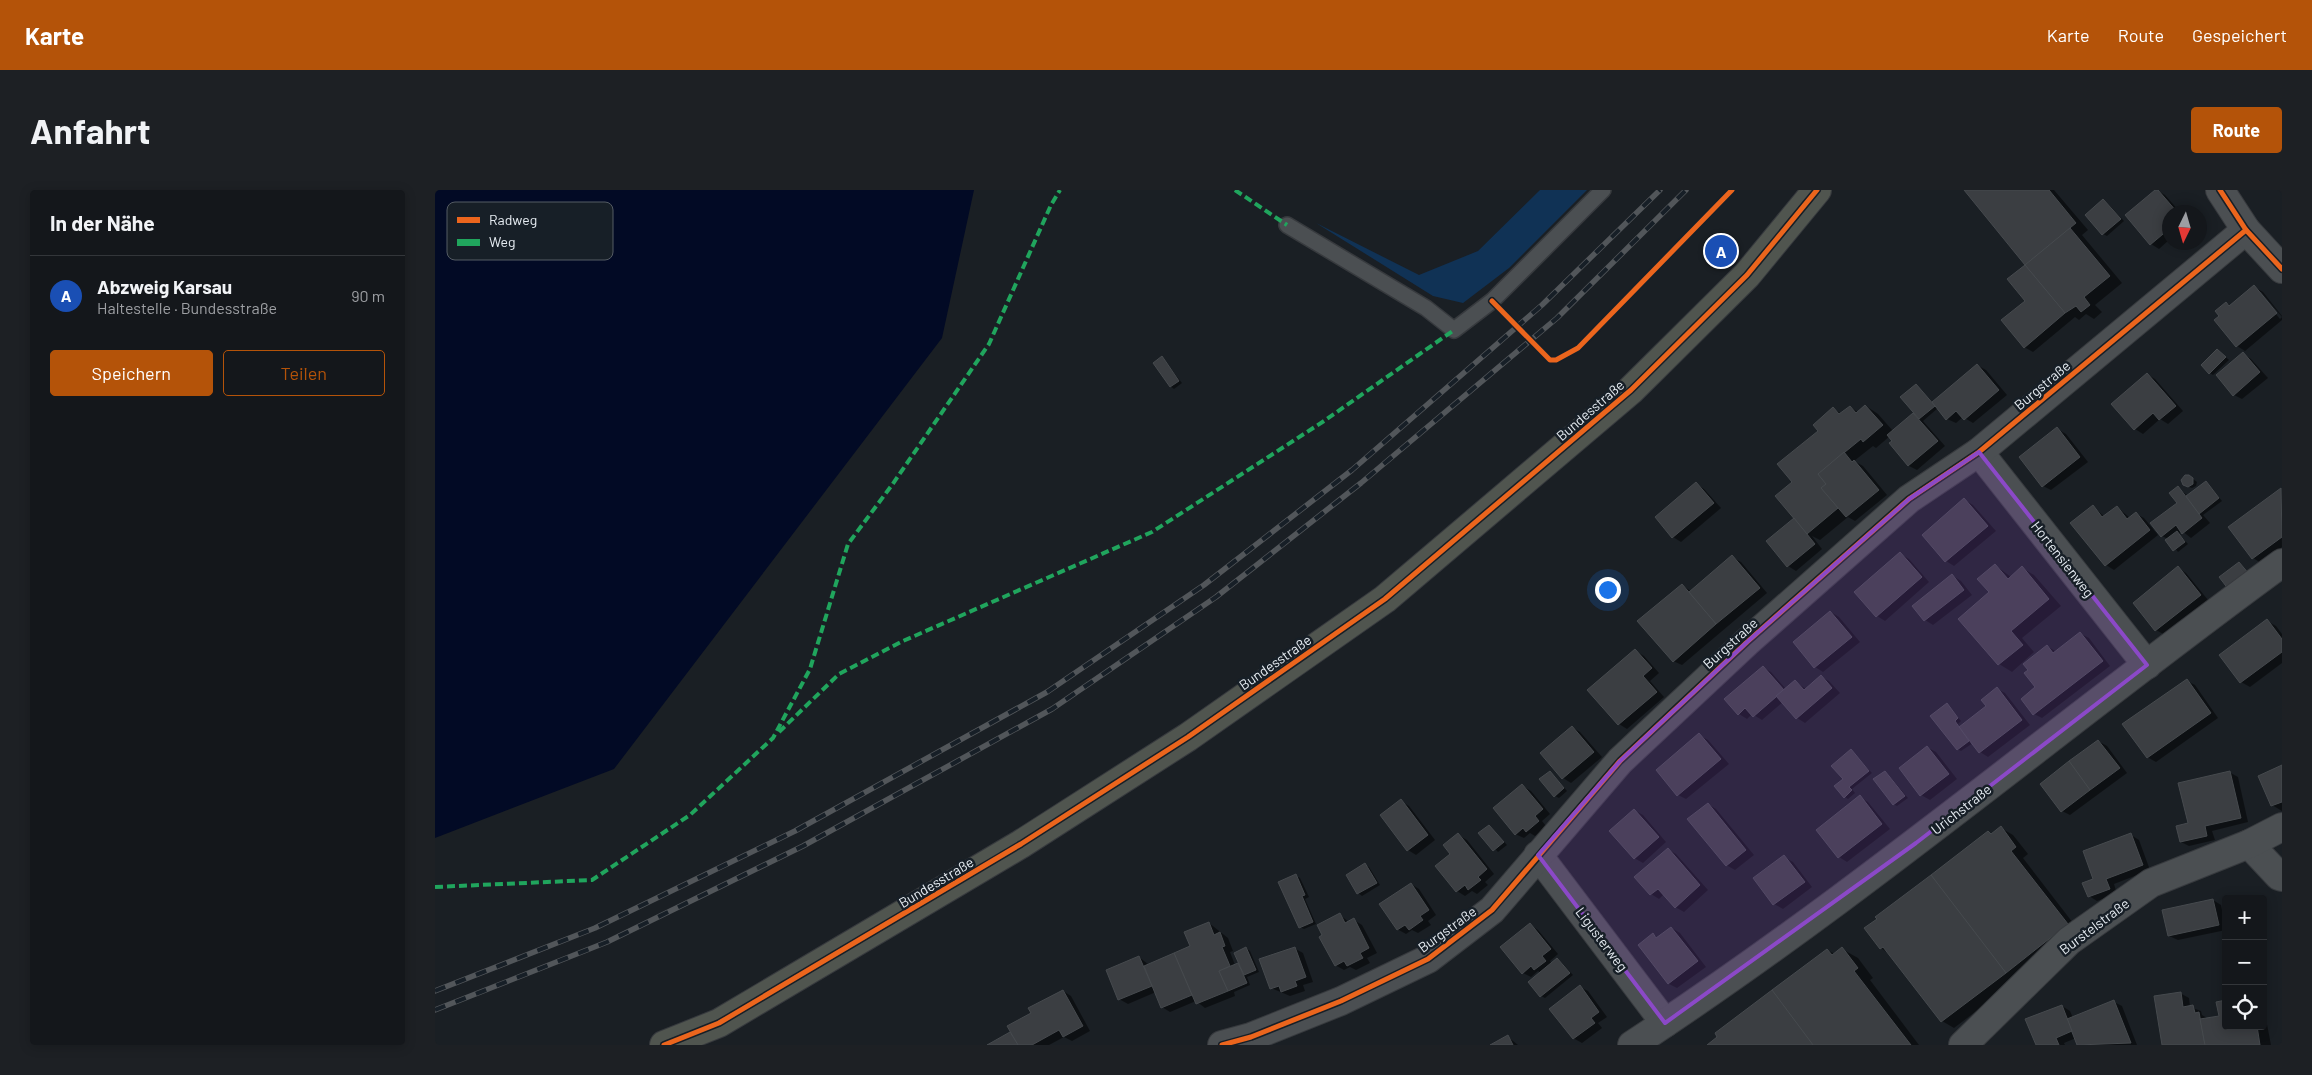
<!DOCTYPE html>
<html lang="de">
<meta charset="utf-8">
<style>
:root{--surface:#14171b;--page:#1d2024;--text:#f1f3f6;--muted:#9d9fa3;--line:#33363a;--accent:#b45309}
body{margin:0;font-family:Barlow,sans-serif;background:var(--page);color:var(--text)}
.controls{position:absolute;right:15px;bottom:15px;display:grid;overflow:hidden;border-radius:5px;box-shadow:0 2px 12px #0003}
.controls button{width:45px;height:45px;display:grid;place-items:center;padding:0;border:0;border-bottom:1px solid var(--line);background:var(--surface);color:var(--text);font:25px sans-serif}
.compass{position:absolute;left:1727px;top:15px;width:45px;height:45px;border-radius:50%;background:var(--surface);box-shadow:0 2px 12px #0003;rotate:185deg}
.you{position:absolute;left:1172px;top:399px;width:18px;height:18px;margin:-12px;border:4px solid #fff;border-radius:50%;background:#1a73e8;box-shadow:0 0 0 8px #1a73e833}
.badge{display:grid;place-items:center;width:32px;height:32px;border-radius:50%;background:var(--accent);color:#fff;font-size:16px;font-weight:700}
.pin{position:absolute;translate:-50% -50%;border:2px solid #fff;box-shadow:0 1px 5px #0006}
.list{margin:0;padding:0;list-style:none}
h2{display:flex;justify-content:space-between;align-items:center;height:65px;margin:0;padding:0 20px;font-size:21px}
h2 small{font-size:16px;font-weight:400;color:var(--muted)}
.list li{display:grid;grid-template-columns:32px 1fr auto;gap:15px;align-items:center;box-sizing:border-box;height:80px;padding:0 20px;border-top:1px solid var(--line)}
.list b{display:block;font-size:19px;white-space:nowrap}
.list p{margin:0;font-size:16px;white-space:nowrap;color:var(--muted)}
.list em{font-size:16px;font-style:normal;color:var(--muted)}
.actions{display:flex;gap:10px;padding:15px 20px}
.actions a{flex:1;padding:11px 0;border:1px solid var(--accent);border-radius:5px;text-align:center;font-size:18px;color:var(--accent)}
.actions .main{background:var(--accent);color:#fff}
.icon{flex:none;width:28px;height:28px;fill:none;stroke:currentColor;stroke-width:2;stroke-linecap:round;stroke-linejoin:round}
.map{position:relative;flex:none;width:1847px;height:855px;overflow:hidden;border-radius:5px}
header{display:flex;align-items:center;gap:30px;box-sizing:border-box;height:70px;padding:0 25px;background:var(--accent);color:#fff}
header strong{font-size:24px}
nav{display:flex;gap:28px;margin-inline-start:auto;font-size:18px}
.intro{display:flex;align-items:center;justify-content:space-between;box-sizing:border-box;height:120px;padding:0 30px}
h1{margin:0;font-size:35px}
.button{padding:12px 22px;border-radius:5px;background:var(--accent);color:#fff;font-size:18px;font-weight:700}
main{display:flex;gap:30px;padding:0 30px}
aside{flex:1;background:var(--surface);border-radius:5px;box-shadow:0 2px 12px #0003}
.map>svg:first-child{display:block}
.green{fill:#103255}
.water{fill:#020a25}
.shadow{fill:#0007;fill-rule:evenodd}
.building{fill:#3b3e42;stroke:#464a4e}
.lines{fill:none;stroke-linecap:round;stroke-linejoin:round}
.service-casing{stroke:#373a3e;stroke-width:18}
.minor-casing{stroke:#373a3e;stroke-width:30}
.tertiary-casing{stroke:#373a3e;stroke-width:30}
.primary-casing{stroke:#373a3e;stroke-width:30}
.service{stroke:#4b4f52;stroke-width:15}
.minor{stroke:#4b4f52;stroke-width:28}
.tertiary{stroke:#4b4f52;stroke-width:28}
.primary{stroke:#50554f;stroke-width:28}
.rail-casing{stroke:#52565a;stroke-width:5.5}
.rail{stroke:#171f27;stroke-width:4;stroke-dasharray:11;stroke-linecap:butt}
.quiet{stroke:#20a55d;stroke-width:4;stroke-dasharray:8 4;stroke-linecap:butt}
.cycleway-casing{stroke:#171f27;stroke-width:8}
.cycleway{stroke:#eb651d;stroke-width:5}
.marked{fill:#8b49c7;fill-opacity:0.2;stroke:#8b49c7;stroke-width:4;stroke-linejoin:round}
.labels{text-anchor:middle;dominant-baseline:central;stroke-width:5;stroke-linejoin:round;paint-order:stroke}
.street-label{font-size:14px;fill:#e6ecf2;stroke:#171f27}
.key{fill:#171f27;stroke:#555c64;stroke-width:1}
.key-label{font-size:14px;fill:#e6ecf2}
</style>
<header>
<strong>Karte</strong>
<nav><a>Karte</a><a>Route</a><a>Gespeichert</a></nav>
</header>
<div class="intro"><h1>Anfahrt</h1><a class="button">Route</a></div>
<main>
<aside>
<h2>In der Nähe<small></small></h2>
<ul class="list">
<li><span class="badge" style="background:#1a4fb4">A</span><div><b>Abzweig Karsau</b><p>Haltestelle · Bundesstraße</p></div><em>90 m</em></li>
</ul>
<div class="actions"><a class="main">Speichern</a><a>Teilen</a></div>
</aside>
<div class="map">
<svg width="1847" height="855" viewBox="0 0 1847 855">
<rect width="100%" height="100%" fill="#1a1f24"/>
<polygon class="green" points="1105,0 1152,0 1074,78 1028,113 998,106 881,33 984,85 1043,61"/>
<polygon class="water" points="0,0 539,0 507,148 179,579 0,648"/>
<g class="shadow">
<polygon points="1530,0 1619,0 1653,40 1647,45 1687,93 1660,115 1667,122 1659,129 1651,124 1644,130 1640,127 1598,162 1589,157 1595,79"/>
<polygon points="1722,0 1730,5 1745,22 1734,22 1734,50 1724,59 1716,54"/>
<polygon points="1669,10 1689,31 1672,46 1668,44"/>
<path d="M 1819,97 L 1828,102 L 1847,126 L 1847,130 L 1810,161 L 1802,156 L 1786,126 L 1791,113 L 1796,116 ZM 1823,102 L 1826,102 L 1847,127 L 1845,129 Z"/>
<polygon points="1783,160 1794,170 1778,185 1775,183"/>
<polygon points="1808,164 1816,169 1833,188 1807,209 1799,205"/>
<polygon points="727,168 747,193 739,199 735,196"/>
<polygon points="1542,175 1551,180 1572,205 1538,233 1528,227 1521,233 1512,229 1503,218 1488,231 1510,256 1482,280 1474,276 1456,254 1459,251 1455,246 1441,258 1438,256 1419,271 1428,276 1452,305 1420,331 1413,327 1385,350 1377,346 1387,359 1361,381 1353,376 1360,328 1358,292 1399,219 1407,224 1415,217 1423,222 1431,216 1443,224 1458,241 1478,224 1483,227 1481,196 1498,213"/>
<polygon points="1712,184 1720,189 1748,221 1733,234 1725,229 1708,244 1700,239"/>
<polygon points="1622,239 1631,244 1653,272 1616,300 1608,296"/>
<polygon points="1754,286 1762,292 1761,296 1757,298 1754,297"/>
<polygon points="1771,292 1787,311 1768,325 1775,333 1756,348 1747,341 1744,344 1753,354 1743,362 1733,349 1727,346 1743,313 1743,298 1753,306"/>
<polygon points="1261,294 1269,299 1286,318 1246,352 1238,347 1222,327"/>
<polygon points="1846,299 1847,357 1826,373 1818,368"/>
<polygon points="1530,310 1538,315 1561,341 1519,376 1511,371 1488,345"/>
<polygon points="1658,317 1670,327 1682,317 1695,328 1701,324 1709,328 1723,345 1679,380 1671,375"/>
<polygon points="1466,364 1474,369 1494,392 1450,431 1442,426"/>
<polygon points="1297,367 1306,372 1332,403 1247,475 1238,471 1247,395 1257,402"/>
<polygon points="1560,375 1576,387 1587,378 1599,385 1626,416 1587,448 1599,462 1577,482 1564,474 1525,429 1555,402"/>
<polygon points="1743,378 1751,383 1773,410 1730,445 1721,440 1700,413"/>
<polygon points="1518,386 1526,391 1537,405 1498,435 1490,430"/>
<polygon points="1396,422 1404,427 1425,452 1388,482 1380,477"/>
<polygon points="1832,431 1841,436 1847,444 1847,473 1815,497 1806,492 1786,466"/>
<polygon points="1646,444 1654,448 1675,476 1607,528 1599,524 1602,497 1612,456 1620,461"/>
<polygon points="1201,461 1209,466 1224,483 1215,491 1229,507 1192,539 1184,534 1154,501"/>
<polygon points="1328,477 1336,482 1351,499 1361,492 1371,499 1386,487 1394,491 1405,503 1370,533 1362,528 1348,512 1327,530 1317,524 1312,529 1304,524"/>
<polygon points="1752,491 1760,495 1783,528 1721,572 1712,567"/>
<polygon points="1562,499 1570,503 1595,535 1553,567 1545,562 1538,553 1526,561 1522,559 1512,515 1526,531 1523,534 1525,537 1552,516"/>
<polygon points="1137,537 1145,542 1167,567 1136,593 1128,588"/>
<polygon points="1264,545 1273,550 1294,574 1251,609 1243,605"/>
<polygon points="1663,551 1672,556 1692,583 1635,625 1627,621"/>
<polygon points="1492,557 1501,562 1522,589 1495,610 1486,605 1465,578"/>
<polygon points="1416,561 1437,583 1417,599 1420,603 1413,609 1410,607 1410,590"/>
<polygon points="1847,576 1847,621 1837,615"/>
<polygon points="1115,582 1132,601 1124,608 1120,606"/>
<polygon points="1451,582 1473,608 1462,616 1458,614"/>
<polygon points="1794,582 1803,587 1813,632 1777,641 1780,650 1754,656 1746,652 1754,634"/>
<polygon points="1088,596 1096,601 1115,624 1107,631 1111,636 1100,646 1095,643 1089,648 1080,644"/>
<polygon points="1425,607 1433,612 1455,639 1412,672 1404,667"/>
<polygon points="966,611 974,616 1000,650 981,665 973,660"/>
<polygon points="1273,614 1281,619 1319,665 1300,680 1291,675"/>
<polygon points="1199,620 1208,625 1231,652 1208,673 1199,668"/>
<polygon points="1054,636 1072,655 1063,662 1045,643"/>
<polygon points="1566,638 1578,645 1593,664 1588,668 1645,742 1519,838 1507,831 1453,763 1446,758 1431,739 1553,642 1557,645"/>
<polygon points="1023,645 1032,650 1059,684 1050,692 1053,695 1042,704 1037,701 1030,706 1022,701 1016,665"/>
<polygon points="1696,645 1704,650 1715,680 1679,694 1682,704 1662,711 1654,706 1660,690"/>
<polygon points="1233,659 1241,664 1273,700 1249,722 1240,717 1229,704 1224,709 1216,704"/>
<polygon points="1349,667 1358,672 1377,697 1348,719 1339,714 1320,688"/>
<polygon points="930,675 934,677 945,695 927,706 923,703 912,686"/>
<polygon points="861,686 865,688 874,707 870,709 881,734 869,739 865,737"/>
<polygon points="976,694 984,699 1001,725 993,731 996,735 983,743 977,740 971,744 962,739"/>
<polygon points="1778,710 1786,715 1791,740 1743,750 1734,746"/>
<polygon points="905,725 914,732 919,730 927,735 942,763 932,768 935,773 921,780 915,777 909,780 900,775"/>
<polygon points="774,733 793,748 798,761 795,762 800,775 805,773 811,758 815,761 824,782 812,787 815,795 799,802 800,806 770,818 761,811 735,822 727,817 721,802 693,814 684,809 704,767 714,775 757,757"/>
<polygon points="1095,735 1103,740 1123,764 1115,771 1117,774 1123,769 1138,785 1110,808 1106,806 1106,783 1103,781 1096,787 1088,783"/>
<polygon points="1237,738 1245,743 1271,777 1242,798 1234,794 1204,755 1218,745 1223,748"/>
<polygon points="859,758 868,763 878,792 868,795 870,801 855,806 836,798"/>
<polygon points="1407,759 1423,768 1438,788 1435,790 1484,855 1274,855 1392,760 1400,764"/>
<polygon points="1145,797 1153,801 1172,827 1163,833 1167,838 1147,853 1138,848"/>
<polygon points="628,801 636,806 655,841 637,851 629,847 614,855 555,855 577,842 597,824"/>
<polygon points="1745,803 1754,808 1755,817 1766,821 1767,825 1772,828 1785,827 1791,836 1828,836 1828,827 1831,829 1836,855 1728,855"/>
<polygon points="1679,812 1687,816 1702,855 1644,855 1641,848 1629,853 1630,855 1602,855 1627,816 1635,821 1638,828"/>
<polygon points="1073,847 1083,855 1057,855"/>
</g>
<g class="building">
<polygon points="1529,0 1614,0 1641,33 1590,75"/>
<polygon points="1720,0 1723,0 1742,22 1734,22 1734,39 1715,55 1690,25"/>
<polygon points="1668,9 1686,29 1667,45 1650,25"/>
<polygon points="1635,38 1675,86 1649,107 1655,115 1646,122 1641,116 1630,123 1590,75"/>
<polygon points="1590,75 1630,123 1589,158 1566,130 1590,111 1572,89"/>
<polygon points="1819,95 1842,123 1801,157 1779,130 1784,126 1780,121 1791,112 1794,116"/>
<polygon points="1782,159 1791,167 1774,184 1766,175"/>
<polygon points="1808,162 1825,182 1798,206 1781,185"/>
<polygon points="727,166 744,191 735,197 718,173"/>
<polygon points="1542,174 1564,200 1529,230 1521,221 1511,230 1497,212"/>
<polygon points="1712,183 1741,216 1724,230 1718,223 1699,240 1676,214"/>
<polygon points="1481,194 1500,216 1484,229 1465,207"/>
<polygon points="1430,215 1448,235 1428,252 1426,249 1383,284 1391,294 1386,298 1403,318 1372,344 1340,306 1357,292 1342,274 1383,241 1378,235 1398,217 1404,224 1415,216 1421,223"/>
<polygon points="1478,223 1503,251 1473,276 1454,253 1457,251 1452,245"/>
<polygon points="1622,237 1645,267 1607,297 1584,267"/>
<polygon points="1409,262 1417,272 1419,270 1444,300 1411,327 1386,298 1391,294 1383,284"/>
<polygon points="1750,285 1754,285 1758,288 1758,294 1753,297 1748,295 1746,290"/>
<polygon points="1771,291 1784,308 1764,324 1751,306"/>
<polygon points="1261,292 1279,313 1237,348 1220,327"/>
<polygon points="1743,296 1767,328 1747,344 1741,335 1726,347 1715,333 1742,313 1734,303"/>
<polygon points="1846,298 1847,347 1817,369 1793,337"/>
<polygon points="1529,308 1553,336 1510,372 1487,345"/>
<polygon points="1658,315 1667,327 1682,316 1692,329 1701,322 1715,340 1670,376 1635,333"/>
<polygon points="1359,328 1380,354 1352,377 1331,351"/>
<polygon points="1742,341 1750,352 1738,361 1730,350"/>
<polygon points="1465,362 1487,387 1441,427 1419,402"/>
<polygon points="1297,365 1325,398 1281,434 1254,402"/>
<polygon points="1804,372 1814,384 1794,400 1784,387"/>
<polygon points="1560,374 1573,389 1587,376 1614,409 1576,441 1588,455 1563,475 1523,429 1554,402 1542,389"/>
<polygon points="1743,376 1766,405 1720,441 1698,413"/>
<polygon points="1517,384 1529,400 1489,431 1477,416"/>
<polygon points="1247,394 1281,434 1238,472 1202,431"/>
<polygon points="1395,421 1417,447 1379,478 1358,452"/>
<polygon points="1832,429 1847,449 1847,462 1805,493 1784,465"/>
<polygon points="1645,442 1668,471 1598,525 1586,509 1600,497 1589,483 1593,480 1588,474 1612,455 1618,463"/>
<polygon points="1200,459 1217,478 1208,486 1222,502 1183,535 1152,500"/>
<polygon points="1328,476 1349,500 1318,527 1310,518 1303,525 1289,509"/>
<polygon points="1386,485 1397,498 1361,529 1341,506 1360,490 1369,500"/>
<polygon points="1752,489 1776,523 1712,568 1687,534"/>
<polygon points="1562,497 1587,530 1544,563 1524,537 1551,516 1546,510"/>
<polygon points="1512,513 1523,528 1520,531 1534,551 1522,560 1495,526"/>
<polygon points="1137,536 1159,562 1127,589 1105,563"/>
<polygon points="1264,543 1286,569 1242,606 1221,580"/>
<polygon points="1663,550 1685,578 1655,600 1634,571"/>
<polygon points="1492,556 1514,584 1485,606 1464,578"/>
<polygon points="1416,559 1434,581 1414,597 1417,600 1409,608 1399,596 1408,589 1396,576"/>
<polygon points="1634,571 1655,600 1626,622 1605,594"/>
<polygon points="1847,575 1847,612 1836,616 1823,586"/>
<polygon points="1115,581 1129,598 1119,607 1104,589"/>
<polygon points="1450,581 1470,606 1458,615 1438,589"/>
<polygon points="1795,581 1806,628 1770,636 1772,646 1745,652 1741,636 1753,633 1743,593"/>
<polygon points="1087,594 1108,619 1100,626 1104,631 1091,642 1088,638 1080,645 1058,618"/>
<polygon points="1425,605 1447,634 1403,668 1381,640"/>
<polygon points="966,609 993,645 972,661 945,625"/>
<polygon points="1273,613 1311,660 1291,676 1252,629"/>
<polygon points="1199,619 1224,647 1199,669 1174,641"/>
<polygon points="1054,635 1069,652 1058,661 1043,643"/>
<polygon points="1566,636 1581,657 1576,661 1633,734 1571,783 1496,685 1553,641 1556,644"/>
<polygon points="1023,643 1052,679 1043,687 1046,690 1033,700 1030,695 1021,702 1000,676 1015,664 1008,655"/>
<polygon points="1696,643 1708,675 1671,689 1675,699 1653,707 1647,693 1658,689 1648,661"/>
<polygon points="1233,658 1265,695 1240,718 1223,699 1215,705 1199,687"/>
<polygon points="1349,665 1370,692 1338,715 1318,688"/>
<polygon points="930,673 942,693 922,704 911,685"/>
<polygon points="861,684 870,705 867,706 878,732 864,738 843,692"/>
<polygon points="1496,685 1571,783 1506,832 1448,757 1445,759 1429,738 1442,729 1440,727"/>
<polygon points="976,693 994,720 985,726 988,730 974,740 970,735 962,740 944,714"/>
<polygon points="1778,709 1784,735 1733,746 1727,720"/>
<polygon points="905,723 910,733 919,728 934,758 925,763 928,768 912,776 909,771 900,776 884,747 887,745 882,735"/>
<polygon points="774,732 779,745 785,742 790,756 787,757 795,776 784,781 793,801 761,814 739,763 755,756 749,742"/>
<polygon points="1095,733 1116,759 1107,766 1111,771 1099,780 1096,776 1087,784 1065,757"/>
<polygon points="1236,737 1263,771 1233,794 1203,755 1218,743 1221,748"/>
<polygon points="811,757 821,780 809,785 799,763"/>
<polygon points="860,757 871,787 860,791 862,796 846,802 844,796 835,799 824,769"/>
<polygon points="1407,757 1423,778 1419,781 1476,855 1378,855 1337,800 1392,759 1397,765"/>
<polygon points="739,763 757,805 726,818 709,776"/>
<polygon points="704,766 717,796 683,810 671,780"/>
<polygon points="1122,768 1135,783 1105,807 1093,792"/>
<polygon points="803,773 812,793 793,801 784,781"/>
<polygon points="1145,795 1164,822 1156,828 1160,833 1138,849 1114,819"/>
<polygon points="628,800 648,836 628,847 624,840 597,855 583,855 572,836 596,823 593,818"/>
<polygon points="1337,800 1378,855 1272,855 1282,847 1280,843"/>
<polygon points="1746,802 1748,817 1758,815 1760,823 1764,822 1770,855 1727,855 1719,806"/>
<polygon points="1679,810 1696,853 1642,855 1632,829"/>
<polygon points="1791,810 1791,836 1822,836 1825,855 1770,855 1765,829 1784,826 1781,812"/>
<polygon points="1627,815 1637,841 1621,848 1624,855 1601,855 1590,829"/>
<polygon points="575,842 583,855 552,855"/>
<polygon points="1073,845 1078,855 1055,855"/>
</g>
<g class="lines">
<defs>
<polyline id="service" points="852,35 991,118 1019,140 1057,111 1168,0"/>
<g id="minor">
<polyline points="1544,262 1712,475"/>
<polyline points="1814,654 1844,686 1847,687"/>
<polyline points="1103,665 1230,833"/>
<polyline points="787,855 816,847 906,811 993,769 1057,720 1185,571 1312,452 1474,309 1544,262 1811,40"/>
<path d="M 1197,855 C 1423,707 1629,532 1847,373"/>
<polyline points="1528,855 1634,751 1716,693 1814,654 1847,637"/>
</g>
<polyline id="tertiary" points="1785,0 1811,40 1847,79"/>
<polyline id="primary" points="229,855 284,833 586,654 753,547 950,409 1196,200 1312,85 1382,0"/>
</defs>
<use href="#service" class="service-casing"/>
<use href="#minor" class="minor-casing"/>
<use href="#tertiary" class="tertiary-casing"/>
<use href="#primary" class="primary-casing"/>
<use href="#service" class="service"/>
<use href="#minor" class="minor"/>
<use href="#tertiary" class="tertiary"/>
<use href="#primary" class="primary"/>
<defs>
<g id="rail">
<polyline points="0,801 160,738 360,641 612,502 769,395 917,280 1107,115 1225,0"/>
<polyline points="0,820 172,752 368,656 617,519 781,407 926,293 1122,128 1251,0"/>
</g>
</defs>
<use href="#rail" class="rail-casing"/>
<use href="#rail" class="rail"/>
<g class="quiet">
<polyline points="800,0 852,35"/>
<polyline points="344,542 404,484 468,451 717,342 889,231 1019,140"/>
<polyline points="0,697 157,690 255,625 338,548 375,479 413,354 457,295 554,154 616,15 625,0"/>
</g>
<defs>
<g id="cycleway">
<polyline points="1785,0 1811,40 1847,79"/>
<polyline points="1057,111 1115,170 1121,170 1143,158 1297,0"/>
<polyline points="229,855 284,833 586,654 753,547 950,409 1196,200 1312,85 1382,0"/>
<polyline points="787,855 816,847 906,811 993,769 1057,720 1185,571 1312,452 1474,309 1544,262 1811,40"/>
</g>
</defs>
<use href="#cycleway" class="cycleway-casing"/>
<use href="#cycleway" class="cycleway"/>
</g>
<path class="marked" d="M 1544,262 L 1712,475 L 1481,653 L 1230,833 L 1103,665 L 1185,571 L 1312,452 L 1474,309 Z"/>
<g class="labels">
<g class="street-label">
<text transform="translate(1607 195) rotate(-40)">Burgstraße</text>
<text transform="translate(1155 220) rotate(-41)">Bundesstraße</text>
<text transform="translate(1628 369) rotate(52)">Hortensienweg</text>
<text transform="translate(1295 453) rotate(-42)">Burgstraße</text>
<text transform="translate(840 472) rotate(-35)">Bundesstraße</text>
<text transform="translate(1526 619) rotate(-38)">Urichstraße</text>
<text transform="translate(501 692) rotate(-31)">Bundesstraße</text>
<text transform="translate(1659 736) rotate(-37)">Burstelstraße</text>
<text transform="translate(1012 739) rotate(-36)">Burgstraße</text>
<text transform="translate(1167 749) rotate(53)">Ligusterweg</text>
</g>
</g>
<rect x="12" y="12" width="166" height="58" rx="8" class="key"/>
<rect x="22" y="27" width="23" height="6" fill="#eb651d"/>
<rect x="22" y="49" width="23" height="7" fill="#20a55d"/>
<g class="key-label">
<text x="54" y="35">Radweg</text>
<text x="54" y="57">Weg</text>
</g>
</svg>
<div class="controls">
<button>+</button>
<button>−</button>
<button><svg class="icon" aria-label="locate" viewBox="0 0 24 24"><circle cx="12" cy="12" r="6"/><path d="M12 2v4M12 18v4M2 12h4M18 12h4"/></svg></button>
</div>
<svg class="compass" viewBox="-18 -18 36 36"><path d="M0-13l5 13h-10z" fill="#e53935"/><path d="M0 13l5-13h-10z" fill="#9d9fa3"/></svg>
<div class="you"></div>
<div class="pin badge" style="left:1286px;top:61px;background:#1a4fb4">A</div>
</div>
</main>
